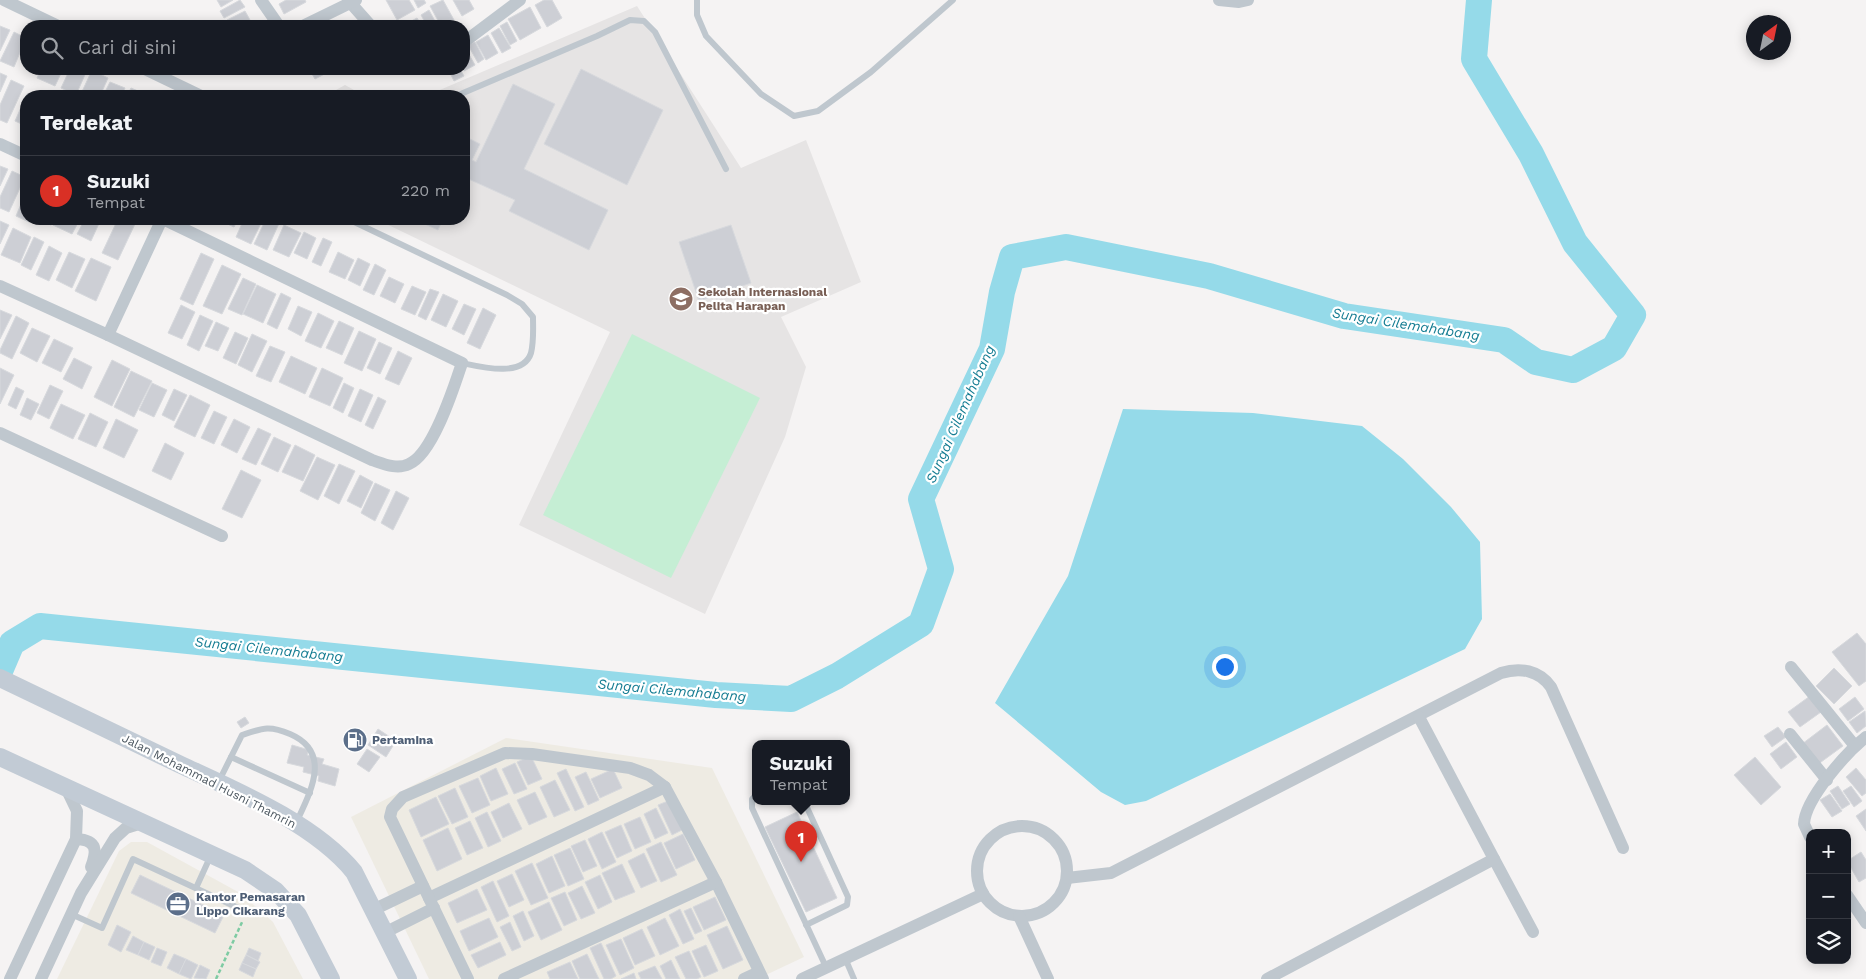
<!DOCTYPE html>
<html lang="id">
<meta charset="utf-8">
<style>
:root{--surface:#171b24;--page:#242831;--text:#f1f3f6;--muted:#9ea1a6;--line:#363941;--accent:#d93025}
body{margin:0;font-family:"Work Sans",sans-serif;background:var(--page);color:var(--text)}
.controls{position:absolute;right:15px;bottom:15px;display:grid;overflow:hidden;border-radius:10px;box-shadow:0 2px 12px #0003}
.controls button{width:45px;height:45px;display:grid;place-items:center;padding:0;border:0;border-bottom:1px solid var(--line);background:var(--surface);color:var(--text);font:25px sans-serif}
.compass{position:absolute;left:1746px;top:15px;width:45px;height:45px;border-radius:50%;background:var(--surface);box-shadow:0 2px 12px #0003;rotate:33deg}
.you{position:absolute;left:1224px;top:666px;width:18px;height:18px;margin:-12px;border:4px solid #fff;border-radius:50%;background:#1a73e8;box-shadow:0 0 0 8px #1a73e833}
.badge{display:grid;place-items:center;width:32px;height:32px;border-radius:50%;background:var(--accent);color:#fff;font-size:16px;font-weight:700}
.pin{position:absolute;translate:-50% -41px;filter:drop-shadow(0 1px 2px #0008)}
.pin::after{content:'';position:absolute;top:26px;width:18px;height:15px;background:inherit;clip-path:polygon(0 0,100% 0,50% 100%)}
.popup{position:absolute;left:752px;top:740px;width:98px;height:65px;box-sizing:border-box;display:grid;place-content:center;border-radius:10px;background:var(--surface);filter:drop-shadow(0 1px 4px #0005);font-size:16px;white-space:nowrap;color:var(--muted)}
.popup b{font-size:19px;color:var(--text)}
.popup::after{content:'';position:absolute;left:50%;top:100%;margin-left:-10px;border:10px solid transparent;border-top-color:var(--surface)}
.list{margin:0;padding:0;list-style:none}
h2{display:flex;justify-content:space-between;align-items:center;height:65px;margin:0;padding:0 20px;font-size:21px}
h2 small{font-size:16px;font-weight:400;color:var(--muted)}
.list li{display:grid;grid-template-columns:32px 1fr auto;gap:15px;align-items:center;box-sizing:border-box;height:70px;padding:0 20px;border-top:1px solid var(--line)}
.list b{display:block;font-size:19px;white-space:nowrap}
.list p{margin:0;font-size:16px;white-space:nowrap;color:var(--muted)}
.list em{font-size:16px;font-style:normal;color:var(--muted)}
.icon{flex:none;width:28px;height:28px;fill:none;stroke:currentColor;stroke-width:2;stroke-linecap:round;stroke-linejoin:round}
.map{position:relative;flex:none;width:1866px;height:979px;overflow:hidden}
.search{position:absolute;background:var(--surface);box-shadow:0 2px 12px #0003;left:20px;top:20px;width:450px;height:55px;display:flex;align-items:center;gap:12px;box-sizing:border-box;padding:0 18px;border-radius:20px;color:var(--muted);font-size:19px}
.panel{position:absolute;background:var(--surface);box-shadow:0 2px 12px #0003;left:20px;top:90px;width:450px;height:135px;border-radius:20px}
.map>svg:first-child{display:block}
.commercial{fill:#eeebe3}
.education{fill:#e6e4e4}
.green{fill:#c5eed4}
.water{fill:#95dae9}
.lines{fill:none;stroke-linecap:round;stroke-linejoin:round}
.river{stroke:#95dae9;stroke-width:26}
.building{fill:#cdcfd5;stroke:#d7d9dd}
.path{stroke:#7ecba3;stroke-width:2.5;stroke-dasharray:4 2.5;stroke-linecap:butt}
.lane{stroke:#bfc7ce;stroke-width:6}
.street{stroke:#bfc7ce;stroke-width:12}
.secondary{stroke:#c2cbd5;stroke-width:18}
.labels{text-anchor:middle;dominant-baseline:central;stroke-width:4.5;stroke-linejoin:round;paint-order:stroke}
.education-label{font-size:12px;font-weight:bold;fill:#785e54;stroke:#fff;text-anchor:start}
.service-label{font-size:12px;font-weight:bold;fill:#4e5e75;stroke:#fff;text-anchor:start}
.street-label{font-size:12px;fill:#4b565f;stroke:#fff}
.water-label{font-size:14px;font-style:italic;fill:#147c92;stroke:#fff}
</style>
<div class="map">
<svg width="1866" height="979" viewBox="0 0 1866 979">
<rect width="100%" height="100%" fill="#f5f3f3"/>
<g class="commercial">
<polygon points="506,738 712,768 804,957 757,979 429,979 351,817"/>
<polygon points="131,842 147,842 240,893 273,922 303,979 57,979 119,851"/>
</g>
<g class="education">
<polygon points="637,6 741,168 806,140 861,282 781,317 806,367 785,437 705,614 519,525 610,332 376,219 464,219 464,96 431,96 435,92"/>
<polygon points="345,85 365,96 325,96"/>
</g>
<polygon class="green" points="632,334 760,398 671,578 543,515"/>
<polygon class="water" points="1123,409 1253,413 1362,426 1403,459 1451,507 1480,542 1482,619 1465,649 1146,801 1125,805 1101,792 995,703 1068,576"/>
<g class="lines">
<polyline class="river" points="0,671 12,643 40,626 716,695 791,699 837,676 921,624 941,569 921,499 992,349 1002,292 1012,257 1066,247 1209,276 1344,316 1504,340 1536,362 1573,370 1614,348 1633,315 1575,243 1531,154 1474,59 1479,0"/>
</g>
<g class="building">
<polygon points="217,0 233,0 221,7"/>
<polygon points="240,0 245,7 224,18 220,11"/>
<polygon points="286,0 305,0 306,2 284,14 279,4"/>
<polygon points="386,0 409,0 415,10 397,20"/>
<polygon points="414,0 424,0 426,3 418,8"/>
<polygon points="443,0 454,20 441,26 430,6"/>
<polygon points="453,0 469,0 474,9 462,16"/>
<polygon points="544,0 552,0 562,18 547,27 535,5"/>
<polygon points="530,7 541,28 520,40 508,19"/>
<polygon points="429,10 437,25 435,26 427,26 421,15"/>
<polygon points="245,11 250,20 240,26 230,26 227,20"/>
<polygon points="417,18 422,26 402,26"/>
<polygon points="507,22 517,41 510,45 500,26"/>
<polygon points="0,26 10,30 0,51"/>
<polygon points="499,28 511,48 502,53 491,33"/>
<polygon points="14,32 26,38 14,67 0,61"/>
<polygon points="488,35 498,53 486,60 476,42"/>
<polygon points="475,42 484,59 478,63 468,45"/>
<polygon points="467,51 475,65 464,71 464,53"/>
<polygon points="41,69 63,69 55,86 37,78"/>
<polygon points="70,69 87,70 76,95 61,88"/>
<polygon points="309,69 334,69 315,79"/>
<polygon points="448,69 460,69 464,76 454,81"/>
<polygon points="581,69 663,110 627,185 544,144"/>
<polygon points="92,70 108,78 100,96 80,96"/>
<polygon points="0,73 7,76 0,92"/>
<polygon points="11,80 24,86 7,123 0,120 0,105"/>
<polygon points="110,82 125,88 121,96 103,96"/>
<polygon points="513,84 555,104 524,169 608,210 589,250 509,211 515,200 464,177 464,136 480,144 472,160 476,162"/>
<polygon points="131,88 145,94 144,96 127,96"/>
<polygon points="27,94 32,96 26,96 26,126 15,121"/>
<polygon points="0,166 8,169 0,186"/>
<polygon points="12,171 25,177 9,212 0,208 0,197"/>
<polygon points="26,192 26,219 30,219 29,222 16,216"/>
<polygon points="38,219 54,219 51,225"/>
<polygon points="56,219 80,219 72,234 53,225"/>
<polygon points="85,219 101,219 91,241 77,234"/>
<polygon points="118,219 135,224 118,260 102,253"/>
<polygon points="224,219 238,219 234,227 223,222"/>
<polygon points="244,219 263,219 251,244 236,237"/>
<polygon points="266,219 281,219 267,250 254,244"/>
<polygon points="414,219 443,219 438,230"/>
<polygon points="0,221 9,225 0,244"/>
<polygon points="284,225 301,233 289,257 273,250"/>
<polygon points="731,225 751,283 699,301 679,242"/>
<polygon points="13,228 31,237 20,263 1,255"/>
<polygon points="304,232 316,238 307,259 294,253"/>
<polygon points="34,237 44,242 31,270 21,265"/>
<polygon points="323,238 332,242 321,266 312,262"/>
<polygon points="49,246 62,253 49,281 36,275"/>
<polygon points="69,252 85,259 72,288 56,280"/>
<polygon points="338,252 354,260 345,279 329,272"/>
<polygon points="201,253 214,259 193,305 180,299"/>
<polygon points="91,258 111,267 96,301 75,291"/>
<polygon points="358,258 370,264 360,286 348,280"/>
<polygon points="375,264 386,270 374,295 363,290"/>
<polygon points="222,265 241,274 222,314 203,306"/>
<polygon points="389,277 404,284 395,303 380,296"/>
<polygon points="243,278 256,284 242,315 228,309"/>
<polygon points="257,285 276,294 263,323 243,314"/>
<polygon points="412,286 426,292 415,315 401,309"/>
<polygon points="430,289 439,292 426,320 418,316"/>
<polygon points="281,293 291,298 277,329 267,324"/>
<polygon points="443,294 458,301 446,327 431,320"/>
<polygon points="464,304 476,309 464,335 452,329"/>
<polygon points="181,305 195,312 182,339 168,333"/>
<polygon points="298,306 312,312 301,336 288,329"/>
<polygon points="483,308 496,315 480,349 467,343"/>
<polygon points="0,310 12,315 0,339"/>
<polygon points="318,313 334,321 321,348 305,341"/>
<polygon points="200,315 213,321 199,351 187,345"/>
<polygon points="16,316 29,323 12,359 0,353 0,350"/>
<polygon points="339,321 354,328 342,355 326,348"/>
<polygon points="216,322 229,328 218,351 205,346"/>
<polygon points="32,328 50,336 37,362 20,353"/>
<polygon points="359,331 376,339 362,371 344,363"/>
<polygon points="235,332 248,338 236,364 223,358"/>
<polygon points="252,334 267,341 252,372 238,365"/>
<polygon points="54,339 73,348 61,372 42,363"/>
<polygon points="379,342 392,348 380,374 367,368"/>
<polygon points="270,346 285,352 271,382 256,376"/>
<polygon points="398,351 412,358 399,385 385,379"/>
<polygon points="291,356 317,368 305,394 279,382"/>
<polygon points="74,358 92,367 82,389 63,379"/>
<polygon points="112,360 130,369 112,406 94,397"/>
<polygon points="0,368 14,375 0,404"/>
<polygon points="322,368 343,378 330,406 309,397"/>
<polygon points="131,371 152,381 134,417 114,407"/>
<polygon points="152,383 167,390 154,417 139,410"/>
<polygon points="344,383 354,388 343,413 333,408"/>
<polygon points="50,385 63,391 49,419 37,413"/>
<polygon points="16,387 24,391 16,409 8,405"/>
<polygon points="174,389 187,395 174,421 162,415"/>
<polygon points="360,389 373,395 361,422 348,416"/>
<polygon points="190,395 210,405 195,437 174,427"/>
<polygon points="378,397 386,401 373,429 365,425"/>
<polygon points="27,398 39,404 31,420 20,415"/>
<polygon points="61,404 85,415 73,439 50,428"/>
<polygon points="214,411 227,417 214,444 201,438"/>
<polygon points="90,413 108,422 96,447 78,439"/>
<polygon points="116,419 138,430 124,458 103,448"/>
<polygon points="234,419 250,427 237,453 221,445"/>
<polygon points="258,428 271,434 256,465 242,459"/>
<polygon points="274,437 291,445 278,472 261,464"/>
<polygon points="165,443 184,453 171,480 152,471"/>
<polygon points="295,445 315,455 303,481 282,472"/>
<polygon points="317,457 335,465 318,500 300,491"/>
<polygon points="339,464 355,471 339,504 324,496"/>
<polygon points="241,470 261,480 242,518 222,509"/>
<polygon points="360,475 373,482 361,508 347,501"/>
<polygon points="375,483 390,490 375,521 361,513"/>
<polygon points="396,491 409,498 393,530 381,523"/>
<polygon points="1857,633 1866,644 1866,681 1859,686 1832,652"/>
<polygon points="1834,668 1852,686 1834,704 1816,686"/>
<polygon points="1810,696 1821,712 1800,727 1788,712"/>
<polygon points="1855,697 1864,709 1848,721 1839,709"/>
<polygon points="1865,711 1866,726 1857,733 1849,722"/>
<polygon points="245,717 249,723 241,728 237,722"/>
<polygon points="1827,725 1843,746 1817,765 1802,744"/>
<polygon points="1778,727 1786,737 1772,747 1764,736"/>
<polygon points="378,729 396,741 386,757 368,745"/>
<polygon points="1786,742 1797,757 1781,769 1770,754"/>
<polygon points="292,745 309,750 307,755 324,759 322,764 339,769 335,786 318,781 319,776 303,772 304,767 287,763"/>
<polygon points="367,749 380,757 369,772 357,764"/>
<polygon points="531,756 542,779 528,785 517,762"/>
<polygon points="1755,757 1781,787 1761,805 1734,775"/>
<polygon points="515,763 527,789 514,794 502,769"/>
<polygon points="496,768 508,794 491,801 480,776"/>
<polygon points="1856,768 1866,780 1866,793 1862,796 1846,777"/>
<polygon points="566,769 584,807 575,811 557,773"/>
<polygon points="613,769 622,788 600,798 591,779"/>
<polygon points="586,772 599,800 588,805 575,777"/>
<polygon points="478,778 490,805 472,813 459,786"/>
<polygon points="555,780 570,810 554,817 540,787"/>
<polygon points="1838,786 1850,804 1842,809 1830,791"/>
<polygon points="1851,786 1862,801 1854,807 1843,791"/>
<polygon points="455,788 468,817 452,824 438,796"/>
<polygon points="535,792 547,817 529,825 517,800"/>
<polygon points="1830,794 1842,811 1832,817 1820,800"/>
<polygon points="436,797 449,824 421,837 409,810"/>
<polygon points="668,801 682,830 672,835 658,805"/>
<polygon points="509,803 522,829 503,838 491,812"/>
<polygon points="656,808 668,833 655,839 644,814"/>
<polygon points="1866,809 1866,831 1856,816"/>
<polygon points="487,812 501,841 488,847 475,818"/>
<polygon points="797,812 837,898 806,912 765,827"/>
<polygon points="640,817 651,842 635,849 624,824"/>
<polygon points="470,821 483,848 467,855 455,828"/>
<polygon points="621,825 632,851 617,858 605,832"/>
<polygon points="448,828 462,859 437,871 423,840"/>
<polygon points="602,832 616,862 602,869 588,839"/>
<polygon points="683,834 695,860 676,869 664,843"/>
<polygon points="585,840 597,866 583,872 571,846"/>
<polygon points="661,842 677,875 661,882 646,849"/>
<polygon points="570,848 584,879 568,886 554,855"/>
<polygon points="1861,852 1866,860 1866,878 1859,882 1847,861"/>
<polygon points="644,853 657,881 641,888 628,861"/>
<polygon points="552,856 565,886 549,893 536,864"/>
<polygon points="532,863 548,898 531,905 515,871"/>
<polygon points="622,864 635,892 615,900 602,873"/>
<polygon points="512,874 524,900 509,907 497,881"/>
<polygon points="140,875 224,915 215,933 131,893"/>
<polygon points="600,875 612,902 598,909 585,882"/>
<polygon points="493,881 509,916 497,922 481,887"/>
<polygon points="582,886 595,913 581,919 568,893"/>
<polygon points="477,889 487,910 457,923 448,903"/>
<polygon points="565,892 577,920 564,926 551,898"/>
<polygon points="715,897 726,920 704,930 693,907"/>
<polygon points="549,902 562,930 541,940 528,912"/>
<polygon points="691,908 702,931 695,934 684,911"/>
<polygon points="680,909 694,939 683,944 669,915"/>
<polygon points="523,911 534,936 524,941 513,916"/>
<polygon points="489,918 498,937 469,951 460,931"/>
<polygon points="665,918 679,946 660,955 647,927"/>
<polygon points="510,922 521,947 512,951 500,927"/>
<polygon points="117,925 131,932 121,952 108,945"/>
<polygon points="727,926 743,960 723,969 707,935"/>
<polygon points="642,929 655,956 635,965 623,938"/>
<polygon points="133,936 144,942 138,955 126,950"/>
<polygon points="621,939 634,968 620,975 606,945"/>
<polygon points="144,942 155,947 149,960 138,955"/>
<polygon points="500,942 506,955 478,968 471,955"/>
<polygon points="601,943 616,976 611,979 604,979 590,948"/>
<polygon points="706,945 718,971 704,977 692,951"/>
<polygon points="157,948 167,952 161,966 151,962"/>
<polygon points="249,948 261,953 258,961 246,955"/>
<polygon points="689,951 701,977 697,979 686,979 675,957"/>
<polygon points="174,954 186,959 179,974 167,968"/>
<polygon points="587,954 599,979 580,979 572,961"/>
<polygon points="246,955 260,962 256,969 242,963"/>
<polygon points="186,959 198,965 191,979 179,974"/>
<polygon points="671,960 680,979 666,979 660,966"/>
<polygon points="570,962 578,979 550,979 547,972"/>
<polygon points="242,963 256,969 253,977 239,970"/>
<polygon points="200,965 210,970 206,979 194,978"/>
<polygon points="655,966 662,979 641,979 638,973"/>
<polygon points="634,973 636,979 621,979"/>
</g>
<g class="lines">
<polyline class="path" points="216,979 243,920"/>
<g class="lane">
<polyline points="697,0 697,15 706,36 761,94 794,116 818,111 871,72 953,0"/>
<polyline points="456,96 597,36 630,20 644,21 655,32 726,169"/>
<path d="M 348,219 L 507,295 L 522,304 L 533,317 C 533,329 534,341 531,353 C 523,378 481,367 462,363"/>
<polyline points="231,757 310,793"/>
<path d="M 219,781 L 242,735 C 263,728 269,725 290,734 C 332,752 311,791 297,821"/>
<polyline points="756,795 752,799 752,808 826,967"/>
<polyline points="804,801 848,897 847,905 806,925"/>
<polyline points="196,888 211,855"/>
<polyline points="71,914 102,928 133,859 247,912"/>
<polyline points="845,958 854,979"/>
</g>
<g class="street">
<polyline points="4,0 58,26"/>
<polyline points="261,0 279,26"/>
<polyline points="348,0 371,26"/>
<polyline points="1219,0 1239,2 1248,0"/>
<polyline points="303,26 356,0"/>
<polyline points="464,42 520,0"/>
<polyline points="145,69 201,96"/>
<polyline points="0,144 26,156"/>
<path d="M 0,286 L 108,335 L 372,460 C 384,464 397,470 409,464 C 433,454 454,387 462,363 L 163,219"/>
<polyline points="108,335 162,219"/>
<polyline points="0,433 222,536"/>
<polyline points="1791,667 1855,746"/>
<polyline points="1790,734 1827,780"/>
<circle cx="1022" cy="871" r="45"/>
<path d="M 1810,837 L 1804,824 C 1805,799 1846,753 1866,737"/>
<path d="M 76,839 C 98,840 97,851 91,867"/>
<polyline points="1494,859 1533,932"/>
<path d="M 1067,878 L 1111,873 L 1501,673 C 1520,667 1539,670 1551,687 L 1623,848"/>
<polyline points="1847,895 1866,923"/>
<polyline points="429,898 665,787"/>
<polyline points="375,909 423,886"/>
<polyline points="1019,916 1048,979"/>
<polyline points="386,932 434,908"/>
<polyline points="10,979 76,839 77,811 65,786"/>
<polyline points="41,979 81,893 115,838 126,828 142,823"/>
<polyline points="468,979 390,817 392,809 403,797 505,753 532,754 630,768 649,775 665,787 716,882 763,979"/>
<polyline points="504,979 716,882"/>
<polyline points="744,979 759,972"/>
<polyline points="802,979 983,894"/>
<polyline points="1267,979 1494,859 1419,717"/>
</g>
<g class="secondary">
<path d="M 0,678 C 60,707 121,736 181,765 C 237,791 315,824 354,872 L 408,979"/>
<polyline points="0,757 245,870 276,891 298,915 331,979"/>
</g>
</g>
<defs>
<symbol id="school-disc" viewBox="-11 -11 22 22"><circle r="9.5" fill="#8d6e63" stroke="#fff"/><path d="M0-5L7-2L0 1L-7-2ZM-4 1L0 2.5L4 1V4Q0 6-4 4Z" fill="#fff"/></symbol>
<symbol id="fuel-disc" viewBox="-11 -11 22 22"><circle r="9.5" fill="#5c6f8a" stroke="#fff"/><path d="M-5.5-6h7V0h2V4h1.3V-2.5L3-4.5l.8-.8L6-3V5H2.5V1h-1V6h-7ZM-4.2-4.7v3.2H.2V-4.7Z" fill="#fff"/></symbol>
<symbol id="office-disc" viewBox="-11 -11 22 22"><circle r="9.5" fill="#5c6f8a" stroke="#fff"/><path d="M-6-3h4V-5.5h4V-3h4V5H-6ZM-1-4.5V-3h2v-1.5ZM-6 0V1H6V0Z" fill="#fff"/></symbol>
</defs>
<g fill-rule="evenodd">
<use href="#school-disc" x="667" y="285" width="28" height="28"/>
<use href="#fuel-disc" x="341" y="726" width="28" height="28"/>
<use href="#office-disc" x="164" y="890" width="28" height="28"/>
</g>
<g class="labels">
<g class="education-label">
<text x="698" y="292">Sekolah Internasional<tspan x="698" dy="14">Pelita Harapan</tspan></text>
</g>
<g class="service-label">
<text x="372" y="740">Pertamina</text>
<text x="196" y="897">Kantor Pemasaran<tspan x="196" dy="14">Lippo Cikarang</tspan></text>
</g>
<g class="street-label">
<text transform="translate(209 781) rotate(27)">Jalan Mohammad Husni Thamrin</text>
</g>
<g class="water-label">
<text transform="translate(1406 324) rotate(9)">Sungai Cilemahabang</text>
<text transform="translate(960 414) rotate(-66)">Sungai Cilemahabang</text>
<text transform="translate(269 649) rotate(6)">Sungai Cilemahabang</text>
<text transform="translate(672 690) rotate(5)">Sungai Cilemahabang</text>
</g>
</g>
</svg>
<div class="controls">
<button>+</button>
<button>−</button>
<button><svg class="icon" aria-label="layers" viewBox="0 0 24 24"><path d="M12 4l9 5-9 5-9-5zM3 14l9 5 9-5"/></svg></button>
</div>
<svg class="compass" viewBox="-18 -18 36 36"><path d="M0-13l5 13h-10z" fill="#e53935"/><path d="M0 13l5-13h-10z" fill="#9ea1a6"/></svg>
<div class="you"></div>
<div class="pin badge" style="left:801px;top:862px">1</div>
<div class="popup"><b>Suzuki</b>Tempat</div>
<div class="search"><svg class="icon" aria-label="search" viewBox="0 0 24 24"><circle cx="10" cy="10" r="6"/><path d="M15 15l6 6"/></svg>Cari di sini</div>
<section class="panel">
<h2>Terdekat<small></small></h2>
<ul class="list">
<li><span class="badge">1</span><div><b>Suzuki</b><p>Tempat</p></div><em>220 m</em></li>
</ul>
</section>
</div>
